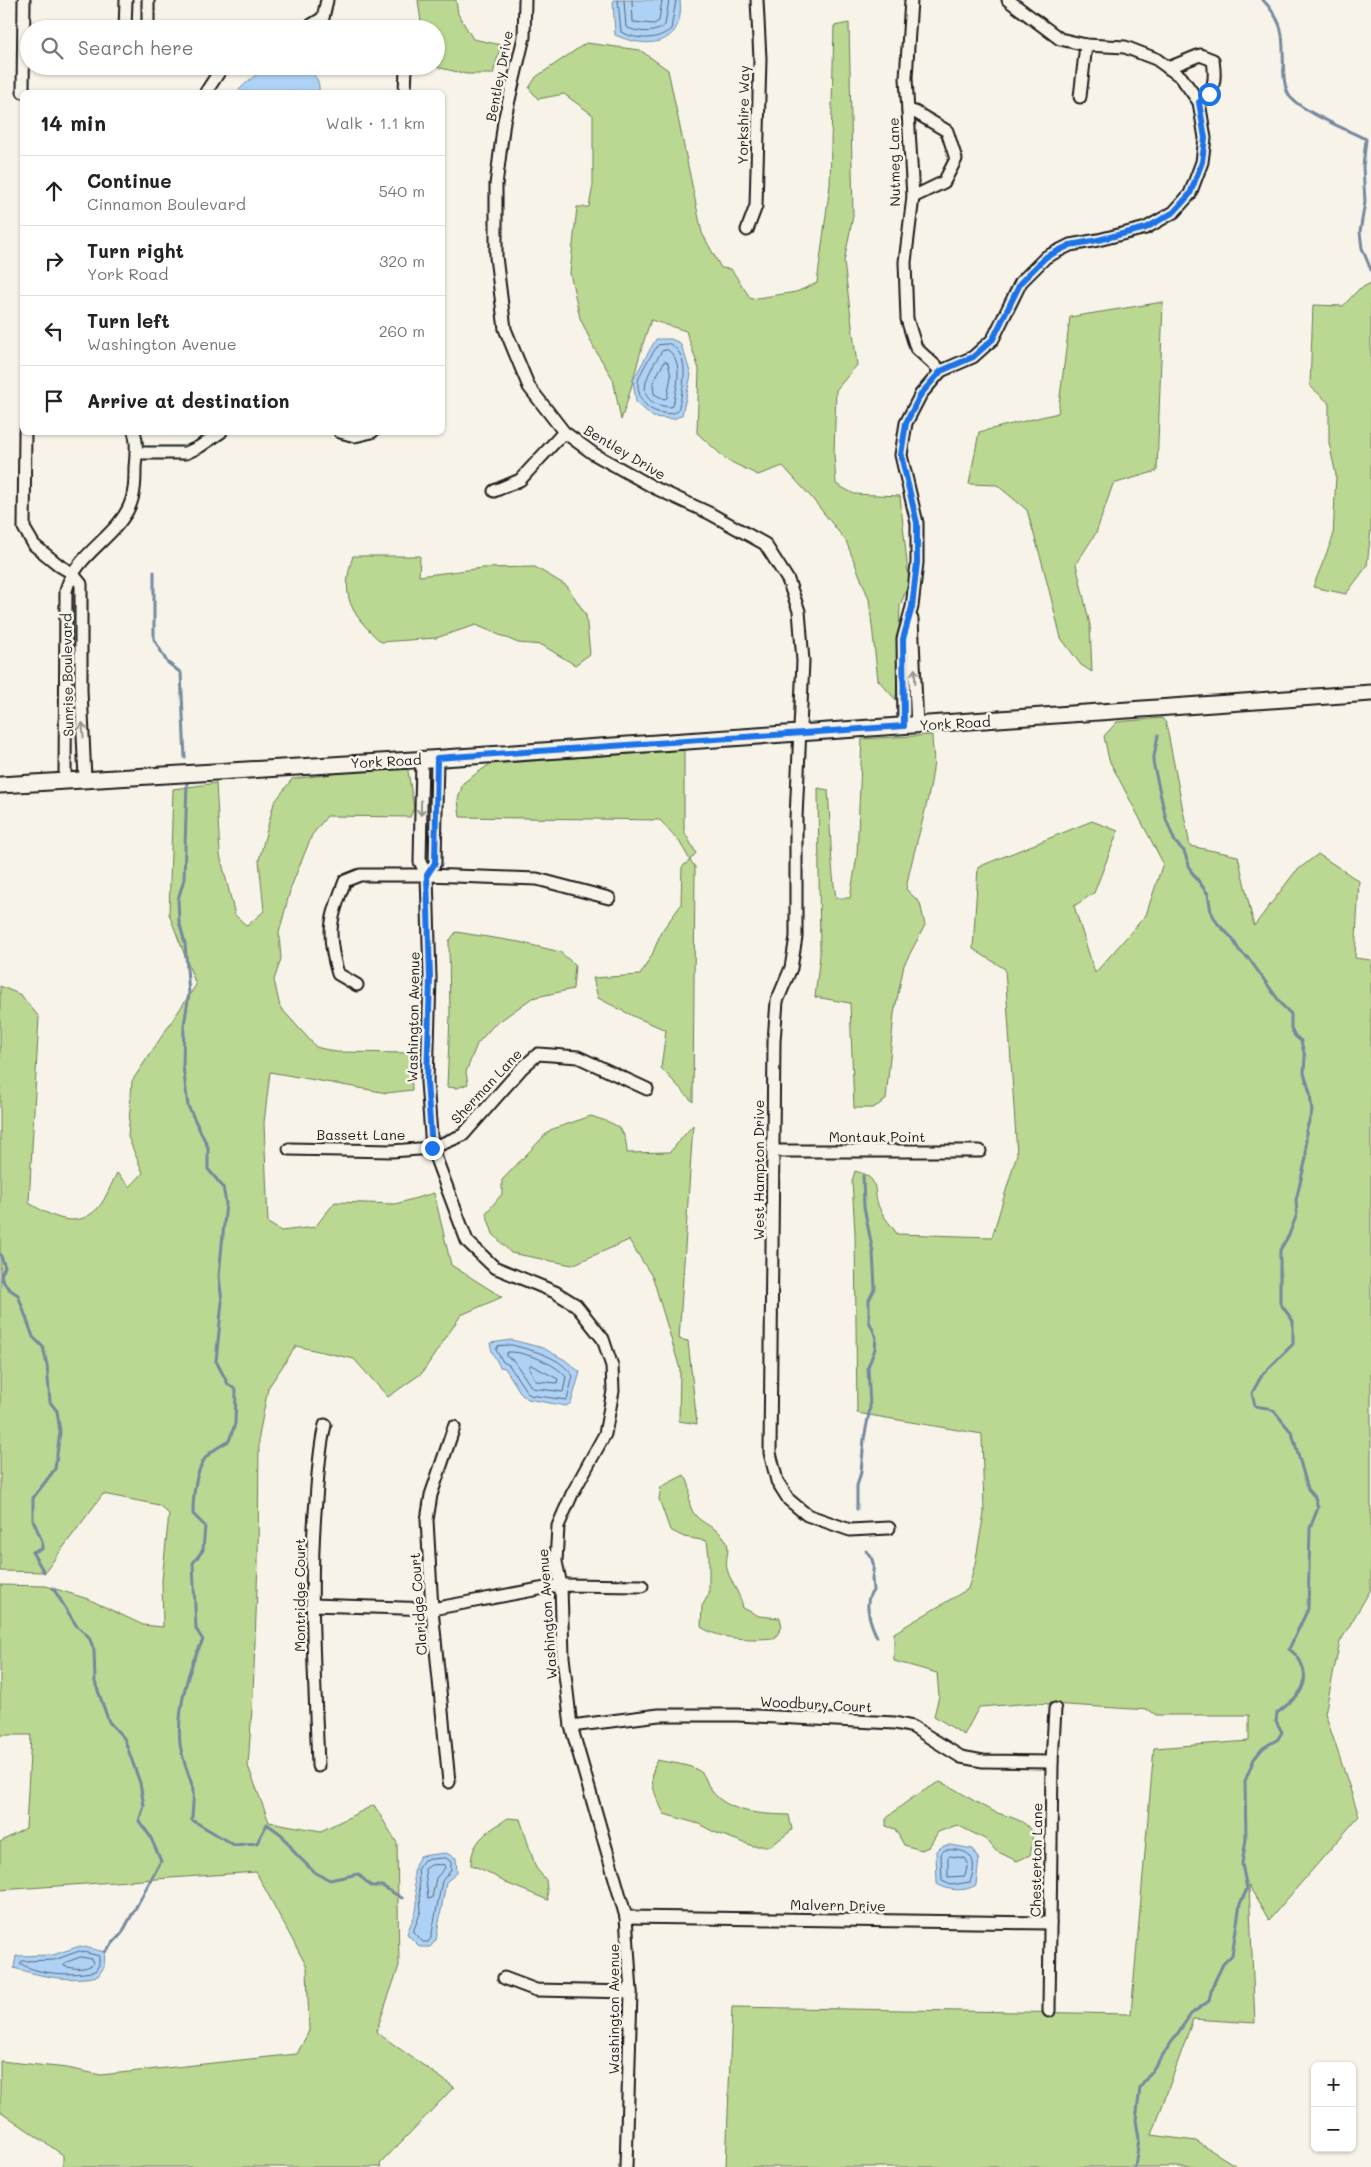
<!DOCTYPE html>
<meta charset="utf-8">
<style>
:root{--surface:#fff;--page:#f2f2f2;--text:#222;--muted:#767676;--line:#e0e0e0}
body{margin:0;font-family:Mali,sans-serif;background:var(--page);color:var(--text)}
.controls{position:absolute;right:15px;bottom:15px;display:grid;overflow:hidden;border-radius:8px;box-shadow:0 1px 4px #0004}
.controls button{width:45px;height:45px;display:grid;place-items:center;padding:0;border:0;border-bottom:1px solid var(--line);background:var(--surface);color:var(--text);font:25px sans-serif}
.stop{position:absolute;width:15px;height:15px;margin:-11px;border:4px solid #1a73e8;border-radius:50%;background:#fff}
.stop.end{background:#1a73e8;border-color:#fff;box-shadow:0 1px 5px #0008}
.list{margin:0;padding:0;list-style:none}
h2{display:flex;justify-content:space-between;align-items:center;height:65px;margin:0;padding:0 20px;font-size:21px}
h2 small{font-size:16px;font-weight:400;color:var(--muted)}
.list li{display:grid;grid-template-columns:32px 1fr auto;gap:15px;align-items:center;box-sizing:border-box;height:70px;padding:0 20px;border-top:1px solid var(--line)}
.list b{display:block;font-size:19px;white-space:nowrap}
.list p{margin:0;font-size:16px;white-space:nowrap;color:var(--muted)}
.list em{font-size:16px;font-style:normal;color:var(--muted)}
.icon{flex:none;width:28px;height:28px;fill:none;stroke:currentColor;stroke-width:2;stroke-linecap:round;stroke-linejoin:round}
.map{position:relative;flex:none;width:1371px;height:2167px;overflow:hidden}
.search{position:absolute;background:var(--surface);box-shadow:0 1px 4px #0004;left:20px;top:20px;width:425px;height:55px;display:flex;align-items:center;gap:12px;box-sizing:border-box;padding:0 18px;border-radius:28px;color:var(--muted);font-size:19px}
.panel{position:absolute;background:var(--surface);box-shadow:0 1px 4px #0004;left:20px;top:90px;width:425px;height:345px;border-radius:8px}
.map>svg:first-child{display:block}
.green{fill:#bad891;stroke:#6b7a56}
.water{fill:#aed2f6;stroke:#74899f}
.lines{fill:none;stroke-linecap:round;stroke-linejoin:round}
.shore{stroke:#566573;stroke-width:1}
.stream{stroke:#74899f;stroke-width:3}
.minor-casing{stroke:#1c1c1c;stroke-width:15}
.tertiary-casing{stroke:#1c1c1c;stroke-width:19}
.minor{stroke:#f7f3e8;stroke-width:11}
.tertiary{stroke:#f7f3e8;stroke-width:15}
.oneway{stroke:#94928c}
.route{stroke:#1a73e8;stroke-width:6}
.labels{text-anchor:middle;dominant-baseline:central;stroke-width:5;stroke-linejoin:round;paint-order:stroke}
.street-label{font-size:14px;fill:#1c1c1c;stroke:#f7f3e8}
</style>
<div class="map">
<svg width="1371" height="2167" viewBox="0 0 1371 2167">
<rect width="100%" height="100%" fill="#f7f3e8"/>
<filter id="ink" filterUnits="userSpaceOnUse"><feTurbulence type="fractalNoise" baseFrequency=".02" numOctaves="2"/><feDisplacementMap in="SourceGraphic" scale="10" xChannelSelector="R" yChannelSelector="G"/><feConvolveMatrix kernelMatrix="1 2 1 2 8 2 1 2 1" color-interpolation-filters="sRGB"/></filter>
<g filter="url(#ink)">
<g class="green">
<polygon points="418,0 456,0 458,14 473,39 501,45 493,74 466,74 432,66 436,66 436,29 422,29"/>
<path d="M 849,23 L 853,216 L 844,262 L 857,365 L 836,390 L 834,454 L 836,484 L 854,494 L 900,496 L 909,582 L 900,606 L 896,700 L 878,680 L 869,599 L 846,541 L 811,497 L 783,466 L 758,475 L 727,460 L 697,433 L 699,369 L 686,331 L 651,320 C 638,354 633,387 621,420 L 613,379 L 594,348 L 580,318 L 570,273 L 577,207 L 589,207 L 593,185 L 593,115 L 564,94 L 538,99 L 529,88 L 536,77 L 586,43 L 640,50 L 668,70 L 702,233 L 721,268 L 731,269 L 751,299 L 796,292 L 817,283 L 830,185 L 834,26 Z"/>
<polygon points="1371,283 1371,529 1367,566 1346,594 1313,587 1333,537 1336,475 1329,443 1329,403 1310,386 1313,305 1343,306 1359,289"/>
<polygon points="1163,302 1157,471 1113,484 1096,533 1076,564 1090,625 1092,672 1081,665 1061,638 1043,566 1027,510 997,485 969,484 979,432 1058,413 1070,317"/>
<path d="M 353,556 L 420,556 L 419,576 L 483,568 L 535,567 L 567,586 L 586,615 L 590,654 L 575,665 L 542,645 L 518,643 L 476,625 L 436,638 L 381,642 C 352,615 339,597 353,556 Z"/>
<path d="M 1162,718 L 1166,723 L 1190,846 L 1238,856 L 1254,926 L 1295,872 L 1318,854 L 1359,881 L 1355,958 L 1371,960 L 1371,1589 L 1340,1642 L 1325,1713 L 1359,1816 L 1269,1920 L 1249,1886 L 1255,2023 L 1193,2019 L 1152,2135 L 1196,2141 L 1238,2167 L 726,2167 L 732,2007 L 1131,2014 L 1154,1748 L 1249,1741 L 1249,1715 L 1156,1715 L 1149,1710 L 1034,1703 L 979,1707 L 964,1735 L 934,1716 L 939,1696 L 937,1673 L 894,1661 L 894,1633 L 968,1589 L 975,1564 L 984,1513 L 982,1434 L 857,1413 L 855,1233 L 852,1181 L 855,1171 C 884,1179 870,1192 881,1211 C 885,1219 892,1226 897,1234 L 992,1237 L 1017,1154 L 1005,969 L 973,949 L 978,867 L 1092,821 L 1118,831 L 1094,893 L 1074,906 L 1095,973 L 1146,915 L 1163,863 L 1109,760 L 1104,736 L 1117,722 Z"/>
<path d="M 932,735 C 932,746 935,758 933,769 C 928,810 913,849 906,889 L 920,903 L 925,925 L 904,965 L 894,1014 L 886,1100 L 873,1108 L 854,1108 L 850,1003 L 815,997 L 820,955 L 818,788 L 828,790 C 831,827 830,863 836,898 L 850,898 L 857,856 L 862,739 Z"/>
<polygon points="684,750 684,831 696,853 690,860 695,867 693,1102 661,1068 666,1030 635,1017 598,998 593,978 640,975 652,955 661,932 681,905 682,867 690,860 679,841 660,820 460,817 458,799 463,783 490,764"/>
<path d="M 407,765 L 414,808 L 410,817 L 327,816 L 312,835 L 291,887 L 279,933 L 281,959 L 274,980 L 280,1007 L 316,1047 L 336,1052 L 410,1053 L 412,1090 L 387,1093 L 270,1072 L 264,1123 L 268,1223 L 281,1231 L 315,1227 L 335,1202 L 395,1204 L 434,1193 L 451,1265 L 502,1297 L 461,1315 L 422,1373 L 388,1397 L 354,1359 L 296,1346 L 268,1388 L 259,1436 L 258,1562 L 253,1694 L 248,1766 L 269,1822 L 321,1831 L 374,1805 L 397,1843 L 399,1966 L 376,2032 L 454,2087 L 380,2164 L 381,2167 L 63,2167 L 63,2155 L 0,2111 L 0,2061 L 67,2068 L 101,2075 L 297,2054 L 309,2031 L 307,1967 L 256,1872 L 0,1890 L 0,1842 L 26,1828 L 31,1735 L 0,1735 L 0,1585 L 46,1586 L 88,1599 L 143,1625 L 163,1627 L 162,1580 L 169,1514 L 159,1505 L 103,1494 L 45,1572 L 0,1571 L 0,986 L 21,995 L 39,1017 L 29,1203 C 51,1216 76,1231 98,1208 C 106,1199 111,1184 117,1173 L 130,1187 L 143,1173 L 128,1137 L 132,1081 L 196,985 L 169,914 L 173,789 L 216,783 L 220,855 L 235,915 L 247,926 L 264,911 L 259,860 L 274,803 L 292,779 Z"/>
<polygon points="456,932 519,942 560,952 575,965 573,989 532,998 493,1026 477,1044 466,1072 468,1084 457,1088 447,1087 450,1015 449,941"/>
<path d="M 591,1116 C 615,1124 626,1125 627,1153 L 670,1152 L 693,1125 L 679,1339 L 688,1341 L 697,1424 L 679,1421 L 680,1369 L 653,1278 L 629,1240 L 572,1265 L 511,1253 L 493,1234 L 486,1213 L 502,1194 L 502,1180 L 550,1130 Z"/>
<path d="M 684,1475 C 695,1491 686,1496 691,1508 C 696,1522 714,1526 723,1536 C 733,1549 724,1557 727,1569 C 731,1584 741,1594 743,1608 L 759,1616 L 780,1618 L 782,1627 L 775,1638 C 751,1640 721,1640 701,1627 L 702,1606 L 709,1594 L 709,1556 L 707,1541 L 684,1537 L 670,1530 L 659,1499 L 661,1487 Z"/>
<path d="M 657,1760 C 669,1763 692,1764 702,1773 C 706,1777 707,1785 711,1790 C 729,1814 762,1814 789,1815 L 792,1830 L 771,1846 L 753,1846 L 714,1832 L 699,1824 L 664,1814 C 655,1794 647,1781 657,1760 Z"/>
<path d="M 940,1782 C 960,1790 976,1804 995,1812 C 1005,1816 1023,1819 1029,1828 C 1035,1836 1032,1846 1030,1855 L 1017,1861 L 996,1851 L 987,1840 L 957,1825 L 938,1832 L 929,1847 L 921,1850 L 904,1845 L 895,1829 L 886,1826 L 886,1819 C 903,1803 920,1792 940,1782 Z"/>
<path d="M 508,1818 L 520,1819 L 536,1868 L 546,1880 L 548,1900 L 506,1883 L 486,1871 L 471,1865 C 471,1840 489,1831 508,1818 Z"/>
</g>
<g class="water">
<path d="M 613,0 L 680,0 C 685,45 649,50 615,35 Z"/>
<path d="M 298,67 C 312,72 320,76 319,92 L 237,92 C 259,69 267,67 298,67 Z"/>
<polygon points="656,339 671,339 680,343 685,356 691,375 682,415 674,419 653,417 636,402 633,380"/>
<polygon points="512,1340 543,1348 565,1360 580,1372 571,1403 566,1406 528,1399 522,1395 505,1368 500,1367 492,1352 490,1343"/>
<path d="M 951,1845 L 973,1849 L 979,1860 L 976,1885 C 965,1892 948,1891 937,1884 L 936,1851 L 943,1846 Z"/>
<path d="M 446,1853 L 456,1858 L 457,1873 L 446,1882 L 436,1940 L 430,1947 L 420,1947 L 407,1934 C 409,1926 414,1919 416,1911 C 421,1891 406,1877 420,1856 Z"/>
<path d="M 80,1946 L 105,1952 L 104,1967 L 98,1976 C 68,1982 44,1977 14,1968 L 16,1956 L 53,1955 Z"/>
</g>
<g class="lines">
<g class="shore">
<path d="M 618,0 L 621,32 C 637,40 657,41 671,29 L 676,0"/>
<path d="M 624,0 L 626,27 C 638,33 656,34 665,25 L 669,0"/>
<polyline points="632,0 633,22 654,24 659,21 662,0"/>
<path d="M 670,344 C 693,357 682,391 678,411 C 673,414 669,414 663,413 C 647,411 638,400 638,383 C 638,374 653,353 658,345 Z"/>
<path d="M 668,350 C 685,362 676,389 673,406 L 670,407 C 630,403 647,374 662,351 Z"/>
<polygon points="665,361 668,363 671,376 667,398 664,399 654,394 653,383"/>
<path d="M 512,1345 C 534,1351 559,1356 573,1376 L 567,1400 L 530,1395 L 526,1391 L 509,1365 L 503,1362 L 496,1350 L 498,1346 Z"/>
<path d="M 508,1352 C 524,1351 557,1364 566,1377 L 563,1392 L 532,1388 L 514,1361 L 506,1356 Z"/>
<polygon points="531,1365 558,1379 557,1383 536,1381 529,1368"/>
<path d="M 945,1850 C 970,1848 979,1858 970,1882 L 951,1885 L 942,1881 L 941,1854 Z"/>
<polygon points="950,1856 965,1858 968,1863 965,1876 948,1877 948,1858"/>
<polygon points="446,1858 451,1862 451,1870 442,1881 431,1938 428,1942 423,1942 413,1932 421,1911 418,1868 424,1860"/>
<polygon points="444,1865 445,1868 436,1878 432,1898 428,1899 425,1869 431,1865"/>
<path d="M 80,1951 L 99,1956 L 99,1965 L 95,1971 C 76,1976 36,1975 20,1963 L 22,1961 L 54,1960 Z"/>
<path d="M 81,1957 L 92,1959 L 93,1964 C 86,1970 73,1969 64,1966 L 65,1963 Z"/>
</g>
<g class="stream">
<path d="M 1263,0 C 1270,7 1279,20 1281,30 C 1286,47 1279,85 1291,98 C 1304,112 1347,130 1366,139 L 1363,167 L 1365,202 L 1360,232 L 1362,248 L 1371,270"/>
<polyline points="154,572 154,639 167,662 181,673 185,758"/>
<path d="M 187,782 L 184,880 L 178,899 L 179,921 L 185,943 L 189,994 L 184,1025 L 183,1066 L 188,1106 L 208,1147 L 208,1169 L 223,1187 L 226,1203 L 219,1276 L 222,1302 L 216,1361 L 228,1384 L 236,1390 L 235,1424 L 229,1441 C 220,1446 209,1452 204,1460 C 195,1475 193,1498 193,1514 L 205,1526 L 203,1550 L 193,1563 L 196,1629 L 203,1640 C 187,1669 177,1712 180,1744 C 182,1759 188,1772 192,1785 C 195,1795 192,1809 192,1820 L 234,1845 L 257,1843 L 267,1824 L 282,1835 L 296,1854 L 314,1872 L 330,1880 L 358,1874 L 371,1886 L 382,1886 L 402,1898"/>
<polyline points="0,1254 5,1267 1,1275 3,1281 9,1289 18,1295 33,1337 43,1347 47,1365 50,1402 57,1411 60,1432 55,1469 33,1498 33,1520 42,1541 42,1549 32,1552 44,1572"/>
<polyline points="857,1509 857,1486 861,1472 864,1439 870,1408 868,1367 875,1349 876,1337 869,1321 869,1300 875,1288 873,1252 864,1207 863,1176"/>
<path d="M 866,1551 C 875,1560 874,1567 872,1578 C 872,1582 873,1586 873,1591 C 862,1601 871,1625 877,1637"/>
<polyline points="53,1588 76,1625 89,1637 94,1650 95,1682 109,1722 124,1738 140,1783 144,1806 139,1821 150,1836 161,1861 122,1933 105,1952"/>
<path d="M 1135,2167 L 1139,2139 L 1136,2120 L 1140,2088 L 1191,2014 L 1209,2001 L 1212,1987 L 1223,1964 L 1232,1955 L 1240,1904 L 1247,1889 L 1242,1864 L 1246,1839 L 1245,1781 L 1254,1759 L 1263,1748 L 1278,1739 L 1282,1732 L 1276,1721 L 1277,1713 C 1292,1701 1310,1690 1303,1668 C 1300,1659 1297,1655 1289,1649 L 1308,1609 L 1310,1528 L 1318,1508 L 1315,1497 L 1308,1489 L 1292,1433 L 1274,1411 L 1267,1408 L 1255,1406 L 1252,1393 L 1262,1375 L 1293,1344 L 1293,1321 L 1280,1303 L 1280,1250 L 1289,1235 L 1297,1214 L 1296,1200 L 1306,1158 L 1306,1131 L 1312,1112 L 1310,1093 L 1304,1073 L 1305,1057 L 1301,1041 L 1295,1036 L 1291,1028 L 1291,1014 L 1282,1005 L 1250,960 L 1239,950 L 1232,938 L 1218,924 L 1211,912 L 1208,894 L 1191,871 L 1184,851 L 1175,842 L 1166,819 L 1153,762 L 1158,735"/>
</g>
<defs>
<g id="minor">
<polyline points="525,0 524,37 504,121 496,185 496,257 505,329 529,387 564,432 594,454 655,488 709,513 765,544 788,580 799,611 803,661 796,818 796,937 791,968 777,1001 774,1041 770,1453 777,1481 789,1500 807,1515 850,1530 889,1528"/>
<polyline points="911,0 906,78 913,197 905,262 907,319 916,348 941,371"/>
<polyline points="125,29 126,0"/>
<polyline points="148,29 148,0"/>
<polyline points="305,29 323,18 327,0"/>
<path d="M 1168,68 L 1200,55 L 1213,60 C 1216,80 1215,90 1199,102"/>
<polyline points="23,92 24,0"/>
<polyline points="206,92 223,66"/>
<polyline points="405,92 406,68"/>
<polyline points="1080,97 1086,45"/>
<polyline points="908,110 915,112 947,131 956,159 944,182 913,197"/>
<polyline points="747,230 756,206 760,59 757,0"/>
<polyline points="25,432 24,528 34,545 60,566 72,573 81,584 81,690 85,779"/>
<polyline points="340,432 355,436 372,432"/>
<polyline points="136,453 186,453 199,447 221,432"/>
<polyline points="494,491 520,480 564,432"/>
<polyline points="912,619 917,725"/>
<polyline points="904,726 903,639 912,607 917,563 917,523 901,455 906,423 921,394 941,371 973,357 993,339 1021,282 1046,257 1070,245 1098,240 1146,228 1174,212 1190,194 1202,162 1205,138 1199,102 1181,77 1156,59 1125,47 1086,45 1060,39 1008,0"/>
<polyline points="422,759 420,862 427,875 430,978 427,1082 432,1148 467,1241 494,1267 555,1292 576,1305 603,1339 612,1366 613,1391 605,1434 572,1494 558,1526 556,1562 561,1585 563,1657 571,1726 626,1917 631,1992 626,2167"/>
<path d="M 65,780 L 66,591 C 74,555 116,538 130,505 C 135,493 135,480 135,467 C 136,456 138,443 134,432"/>
<polyline points="427,875 435,863 437,758"/>
<path d="M 357,985 L 338,974 C 326,933 330,919 345,881 L 360,875 L 427,875 L 537,879 L 609,898"/>
<polyline points="289,1149 392,1151 432,1148 463,1135 521,1069 538,1054 578,1057 647,1089"/>
<polyline points="773,1151 980,1151"/>
<polyline points="312,1605 432,1609 561,1585 642,1586"/>
<polyline points="571,1726 659,1715 737,1715 895,1723 913,1727 961,1757 983,1761 1052,1762"/>
<path d="M 318,1766 C 315,1677 308,1588 316,1500 C 318,1475 319,1450 325,1425"/>
<polyline points="449,1782 432,1609 427,1520 431,1495 454,1427"/>
<polyline points="626,1917 1050,1923"/>
<polyline points="504,1978 536,1990 631,1992"/>
<polyline points="1049,2011 1052,1762 1055,1709"/>
</g>
<polyline id="tertiary" points="0,785 429,759 1371,693"/>
</defs>
<use href="#minor" class="minor-casing"/>
<use href="#tertiary" class="tertiary-casing"/>
<use href="#minor" class="minor"/>
<use href="#tertiary" class="tertiary"/>
</g>
<defs><path id="oneway-shaft" d="M-6 0H5M1.5-3L5.5 0L1.5 3" fill="none" stroke-width="1.6" stroke-linecap="round" stroke-linejoin="round" transform="scale(1.25)"/></defs>
<g class="oneway">
<use href="#oneway-shaft" transform="translate(915 676) rotate(-92)"/>
<use href="#oneway-shaft" transform="translate(83 730) rotate(-94)"/>
<use href="#oneway-shaft" transform="translate(421 808) rotate(91)"/>
</g>
</g>
<g class="lines" filter="url(#ink)">
<polyline class="route" points="432,1148 427,1082 430,978 427,875 435,863 437,758 904,726 903,639 912,607 917,563 917,523 901,455 906,423 921,394 941,371 973,357 993,339 1021,282 1046,257 1070,245 1098,240 1146,228 1174,212 1190,194 1202,162 1205,138 1199,102 1209,94"/>
</g>
<g class="labels">
<g class="street-label">
<text transform="translate(499 76) rotate(-79)">Bentley Drive</text>
<text transform="translate(743 115) rotate(-89)">Yorkshire Way</text>
<text transform="translate(894 162) rotate(-91)">Nutmeg Lane</text>
<text transform="translate(625 452) rotate(31)">Bentley Drive</text>
<text transform="translate(67 675) rotate(-91)">Sunrise Boulevard</text>
<text transform="translate(955 723) rotate(-3)">York Road</text>
<text transform="translate(386 761) rotate(-3)">York Road</text>
<text transform="translate(413 1017) rotate(-89)">Washington Avenue</text>
<text transform="translate(486 1086) rotate(-47)">Sherman Lane</text>
<text x="361" y="1134">Bassett Lane</text>
<text x="877" y="1136">Montauk Point</text>
<text transform="translate(758 1170) rotate(-90)">West Hampton Drive</text>
<text transform="translate(299 1595) rotate(-90)">Montridge Court</text>
<text transform="translate(418 1604) rotate(-94)">Claridge Court</text>
<text transform="translate(547 1614) rotate(-94)">Washington Avenue</text>
<text transform="translate(816 1704) rotate(3)">Woodbury Court</text>
<text transform="translate(1036 1860) rotate(-89)">Chesterton Lane</text>
<text transform="translate(838 1905) rotate(1)">Malvern Drive</text>
<text transform="translate(613 2009) rotate(-90)">Washington Avenue</text>
</g>
</g>
</svg>
<div class="controls">
<button>+</button>
<button>−</button>
</div>
<div class="stop" style="left:1209px;top:94px"></div>
<div class="stop end" style="left:432px;top:1148px"></div>
<div class="search"><svg class="icon" aria-label="search" viewBox="0 0 24 24"><circle cx="10" cy="10" r="6"/><path d="M15 15l6 6"/></svg>Search here</div>
<section class="panel">
<h2>14 min<small>Walk · 1.1 km</small></h2>
<ul class="list">
<li><svg class="icon" aria-label="ahead" viewBox="0 0 24 24"><path d="M12 20V5M6 11l6-6 6 6"/></svg><div><b>Continue</b><p>Cinnamon Boulevard</p></div><em>540 m</em></li>
<li><svg class="icon" aria-label="right" viewBox="0 0 24 24"><path d="M7 20v-9h11M14 6l5 5-5 5"/></svg><div><b>Turn right</b><p>York Road</p></div><em>320 m</em></li>
<li><svg class="icon" aria-label="left" viewBox="0 0 24 24"><path d="M17 20v-9H6M10 6l-5 5 5 5"/></svg><div><b>Turn left</b><p>Washington Avenue</p></div><em>260 m</em></li>
<li><svg class="icon" aria-label="arrive" viewBox="0 0 24 24"><path d="M6 21V4h12l-3 4 3 4H6"/></svg><div><b>Arrive at destination</b></div></li>
</ul>
</section>
</div>
